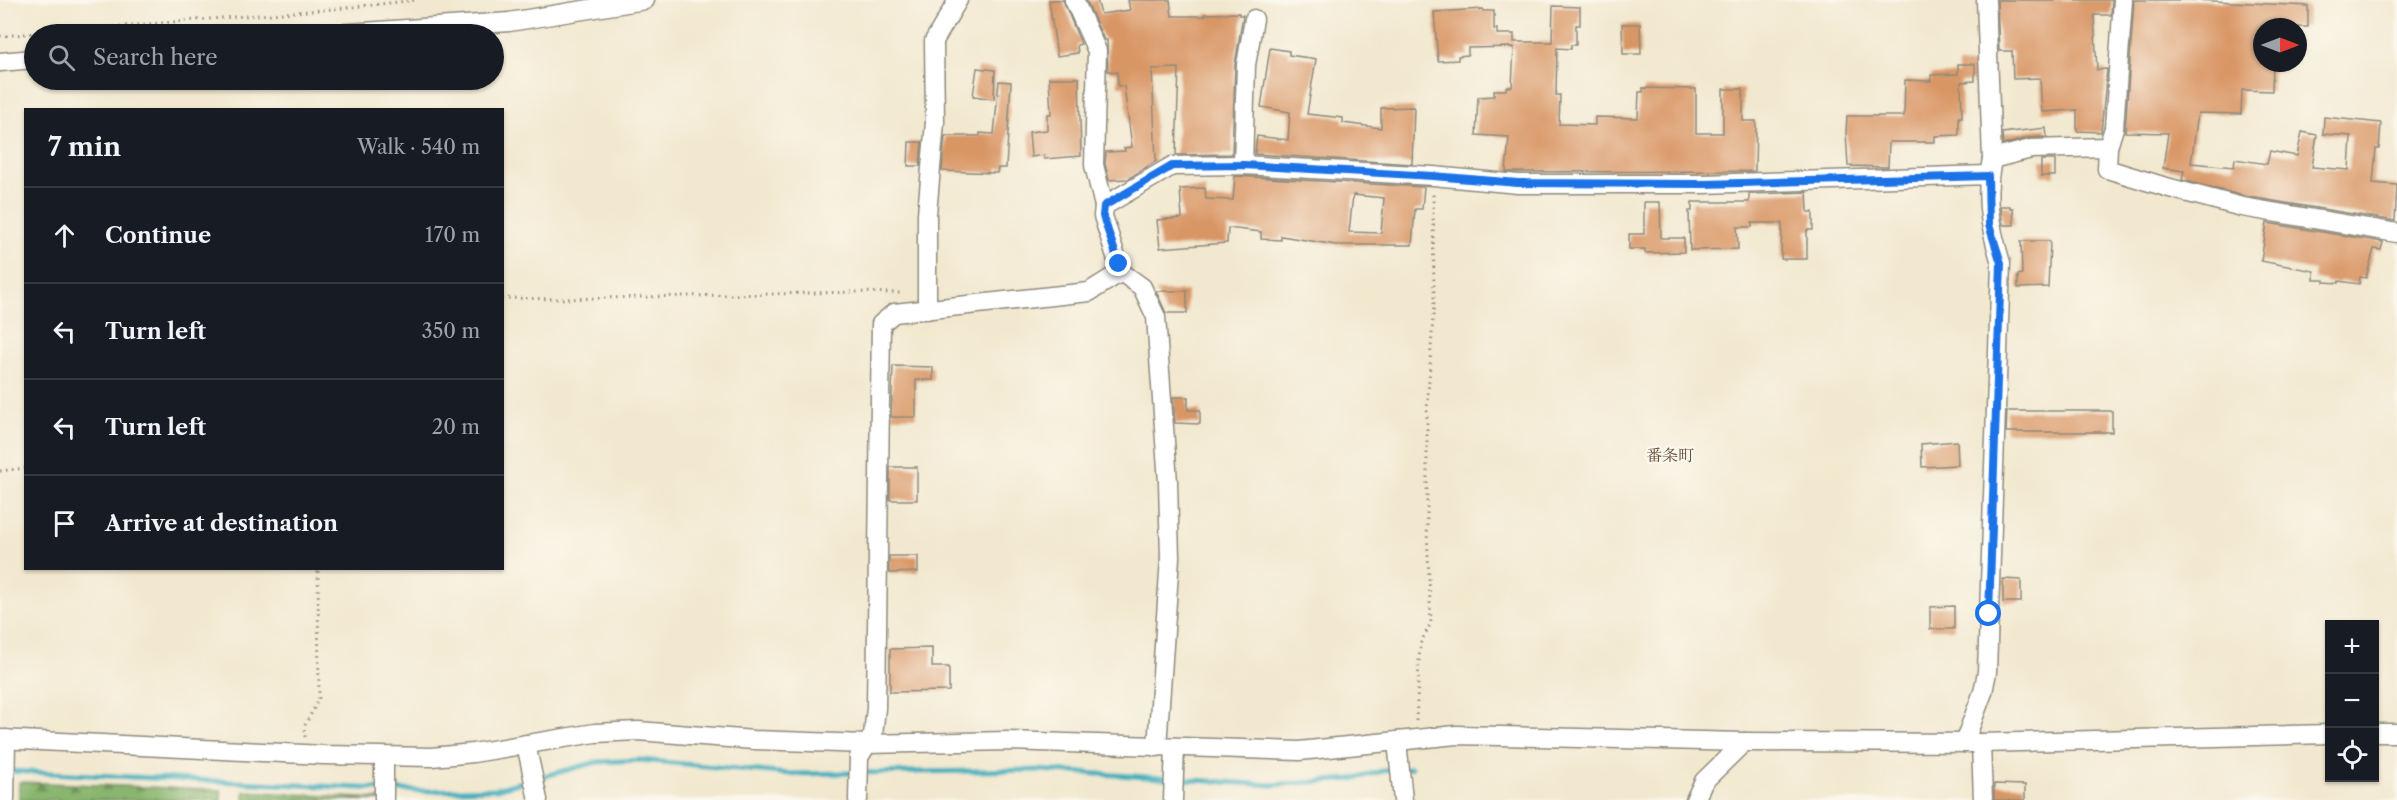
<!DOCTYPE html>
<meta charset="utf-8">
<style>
:root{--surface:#171b24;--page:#20242c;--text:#f1f3f6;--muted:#9ea1a6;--line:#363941}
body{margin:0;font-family:"Libre Caslon Text","Noto Serif JP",serif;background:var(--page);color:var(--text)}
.controls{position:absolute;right:18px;bottom:18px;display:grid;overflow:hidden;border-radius:0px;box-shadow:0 2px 4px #0004}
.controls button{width:54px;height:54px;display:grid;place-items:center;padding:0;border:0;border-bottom:2px solid var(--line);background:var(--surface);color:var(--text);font:30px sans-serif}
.compass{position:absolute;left:2253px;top:18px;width:54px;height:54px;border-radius:50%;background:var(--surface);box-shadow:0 2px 4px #0004;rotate:90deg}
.stop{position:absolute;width:18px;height:18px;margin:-14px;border:4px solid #1a73e8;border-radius:50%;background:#fff}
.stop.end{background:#1a73e8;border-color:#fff;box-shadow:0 2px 6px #0008}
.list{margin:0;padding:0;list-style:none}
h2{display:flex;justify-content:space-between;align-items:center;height:78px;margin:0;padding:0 24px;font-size:26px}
h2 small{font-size:20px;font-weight:400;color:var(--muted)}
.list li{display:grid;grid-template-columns:39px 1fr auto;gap:18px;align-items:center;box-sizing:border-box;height:96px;padding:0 24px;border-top:2px solid var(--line)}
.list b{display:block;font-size:22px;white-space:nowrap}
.list em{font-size:20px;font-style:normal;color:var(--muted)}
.icon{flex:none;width:33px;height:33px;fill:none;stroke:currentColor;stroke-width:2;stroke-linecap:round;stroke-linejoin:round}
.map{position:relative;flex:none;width:2397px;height:800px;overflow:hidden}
.search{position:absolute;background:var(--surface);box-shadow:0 2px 4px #0004;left:24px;top:24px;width:480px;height:66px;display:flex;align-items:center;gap:15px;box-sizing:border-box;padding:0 21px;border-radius:33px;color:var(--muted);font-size:22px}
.panel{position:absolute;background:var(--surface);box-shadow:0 2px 4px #0004;left:24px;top:108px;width:480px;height:462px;border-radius:0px}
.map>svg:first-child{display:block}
.forest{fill:url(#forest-firs);stroke:#5a704c;stroke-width:1.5}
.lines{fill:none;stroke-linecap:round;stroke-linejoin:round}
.stream{stroke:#41afbe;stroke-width:5}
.building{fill:#d99665;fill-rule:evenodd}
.minor-casing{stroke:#8e8a7d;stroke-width:21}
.path{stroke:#8e8a7d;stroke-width:3;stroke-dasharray:1.5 4.5;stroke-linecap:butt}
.minor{stroke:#fff;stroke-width:18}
.route{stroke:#1a73e8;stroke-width:8}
.labels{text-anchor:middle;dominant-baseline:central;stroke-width:4.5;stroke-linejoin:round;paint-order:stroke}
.neighbourhood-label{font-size:16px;fill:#68503f;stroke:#fbf7ec}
</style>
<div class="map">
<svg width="2397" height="800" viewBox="0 0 2397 800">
<defs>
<pattern id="forest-firs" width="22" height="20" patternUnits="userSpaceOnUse" patternTransform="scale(1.5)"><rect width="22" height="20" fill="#89b66e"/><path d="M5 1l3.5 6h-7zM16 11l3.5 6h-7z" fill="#70945b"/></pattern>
</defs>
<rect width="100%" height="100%" fill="#fbf7ec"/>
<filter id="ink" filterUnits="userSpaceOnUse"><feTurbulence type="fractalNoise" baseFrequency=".0167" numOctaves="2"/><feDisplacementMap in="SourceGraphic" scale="12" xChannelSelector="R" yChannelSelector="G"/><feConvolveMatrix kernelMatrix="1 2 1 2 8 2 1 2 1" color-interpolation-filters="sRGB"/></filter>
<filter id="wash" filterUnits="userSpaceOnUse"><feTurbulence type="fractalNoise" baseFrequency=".008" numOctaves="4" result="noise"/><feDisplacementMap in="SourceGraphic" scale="24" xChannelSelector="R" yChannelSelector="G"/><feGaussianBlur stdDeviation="1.35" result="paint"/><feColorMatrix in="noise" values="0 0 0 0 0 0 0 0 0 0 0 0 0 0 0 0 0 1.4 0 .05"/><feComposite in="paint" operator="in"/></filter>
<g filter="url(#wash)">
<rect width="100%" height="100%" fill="#f2e8cf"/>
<g class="forest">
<polygon points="19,782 221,790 221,800 19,800"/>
<polygon points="244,791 391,800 244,800"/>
</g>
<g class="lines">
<polyline class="stream" points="9,771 424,791 496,789 597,762 641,760 791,774 1038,770 1271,785 1352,779 1382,771 1411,768"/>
</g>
<g id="blocks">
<g class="building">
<polygon points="1049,0 1063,0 1081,44 1077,45 1078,53 1057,56"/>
<polygon points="1086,0 1097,0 1101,14 1130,10 1128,0 1170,0 1172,16 1205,16 1205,14 1239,13 1239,15 1243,15 1235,65 1232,154 1176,155 1179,68 1152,69 1156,161 1128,179 1109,180 1105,164 1106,152 1125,151 1124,148 1132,147 1124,86 1118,86 1117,72 1108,71 1107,40 1104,40"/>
<polygon points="1997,0 2112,0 2111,15 2094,15 2097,70 2107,69 2101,132 2077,131 2077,110 2042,112 2040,78 2013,79 2012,51 1999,51"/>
<polygon points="2134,0 2195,0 2308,6 2308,27 2262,27 2262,63 2273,63 2272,91 2242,90 2241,114 2198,113 2191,163 2234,167 2235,159 2267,164 2270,151 2297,156 2302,132 2317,135 2312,167 2349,170 2351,136 2323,134 2324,117 2381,123 2379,149 2376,149 2373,183 2397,185 2395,221 2244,196 2182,180 2184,171 2163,168 2168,133 2125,132"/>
<polygon points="1553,6 1580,7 1580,25 1576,25 1576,45 1571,45 1571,49 1557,48 1556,95 1560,95 1559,124 1595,125 1595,117 1638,118 1639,92 1643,92 1643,88 1696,89 1696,133 1723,133 1723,89 1743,89 1743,121 1756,121 1755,171 1506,172 1509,137 1476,135 1478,97 1494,96 1494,90 1506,90 1506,87 1512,87 1514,47 1468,48 1468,55 1458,56 1458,60 1438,61 1434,12 1483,9 1483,11 1494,11 1494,29 1497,29 1497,34 1514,34 1514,42 1552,42"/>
<polygon points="1622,24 1640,24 1641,54 1623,54"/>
<polygon points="1270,48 1289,51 1289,55 1316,59 1307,114 1343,118 1343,123 1381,128 1381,108 1414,107 1412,164 1255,154 1257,136 1288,140 1290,112 1261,107"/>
<polygon points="1958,64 1975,64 1975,81 1961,82 1962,117 1959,117 1959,135 1935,136 1935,142 1889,142 1888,167 1848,166 1846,133 1847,116 1904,116 1905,80 1931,81 1931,75 1958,74"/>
<polygon points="977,68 995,70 994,99 973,96"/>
<polygon points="1049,78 1079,78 1081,156 1044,159 1044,155 1031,157 1029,132 1047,130 1047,114 1051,114"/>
<polygon points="999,81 1011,82 1006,168 998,168 997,173 942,171 945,136 980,136 980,133 994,134"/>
<polygon points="2046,128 2047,137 2028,138 2003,145 2002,133"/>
<polygon points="909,142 922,142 920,166 908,166"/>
<rect x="2041" y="160" width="14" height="16"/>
<path d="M 1235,176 L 1424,187 L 1422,209 L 1415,209 L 1412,245 L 1336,245 L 1281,236 L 1281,240 L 1261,239 L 1261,232 L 1228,228 L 1227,243 L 1160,248 L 1157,220 L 1182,218 L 1180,189 L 1205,188 L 1206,199 L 1233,200 ZM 1353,195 L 1384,198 L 1381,233 L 1349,232 Z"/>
<polygon points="1807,192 1808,212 1813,212 1813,230 1807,230 1807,259 1781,259 1782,223 1752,223 1752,227 1737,227 1738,249 1690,250 1689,211 1692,211 1692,202 1749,202 1749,194"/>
<polygon points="1644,202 1660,202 1661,238 1684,238 1684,252 1645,253 1645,249 1629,249 1629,234 1644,234"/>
<polygon points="2000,206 2010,206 2010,208 2013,208 2014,225 2003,225"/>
<polygon points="2267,223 2383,242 2381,250 2374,249 2366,278 2360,277 2359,284 2339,281 2339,283 2324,282 2324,280 2314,280 2314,271 2261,261"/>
<polygon points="2021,241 2050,241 2048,287 2018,288 2018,275 2022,274"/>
<polygon points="1156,291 1187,291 1187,313 1166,313"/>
<polygon points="893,366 933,367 933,380 916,380 916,417 891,417"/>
<polygon points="1173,397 1188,397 1188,410 1200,410 1200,424 1175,423"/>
<polygon points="2007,411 2112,411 2112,432 2006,432"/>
<polygon points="1957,441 1958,465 1922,467 1921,444"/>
<rect x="890" y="467" width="27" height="33"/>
<polygon points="889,556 918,556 918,572 889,573"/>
<polygon points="2003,579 2021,580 2021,602 2003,602"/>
<polygon points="1954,606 1954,629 1930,629 1930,607"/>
<polygon points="932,648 932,667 949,667 949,691 890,692 890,649"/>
<polygon points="1994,784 2025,785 2025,800 1994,800"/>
</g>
</g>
</g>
<g filter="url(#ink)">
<use href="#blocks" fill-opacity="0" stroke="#8e8a7d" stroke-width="1.5"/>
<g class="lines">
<defs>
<g id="minor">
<polyline points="1074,0 1097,51 1094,165 1104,206 1103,216 1121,272 1142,287 1156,317 1168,482 1170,558 1157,747"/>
<polyline points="2123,0 2114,128 2108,147 2107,169 2166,187 2242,207 2397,233"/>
<polyline points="334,34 509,22 645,0"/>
<polyline points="0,62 34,59"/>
<polyline points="1992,159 2031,149 2108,147"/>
<polyline points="1243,165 1246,65 1254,19"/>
<polyline points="1104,206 1172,166 1243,165 1433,176 1518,184 1704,184 1988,175"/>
<polyline points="927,310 927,214 935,122 934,41 958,0"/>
<polyline points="2374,733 2397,733"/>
<polyline points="0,739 324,755 432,757 473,753 595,733 638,731 754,740 866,744 1008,741 1299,751 1456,735 1744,742 1981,743 2330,734"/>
<polyline points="1397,741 1403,800"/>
<path d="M 1964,743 L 1983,692 L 1987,672 L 2001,263 C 1990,227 1984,198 1992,159 L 1986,0"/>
<polyline points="1981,743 1983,800"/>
<polyline points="526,744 538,800"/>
<polyline points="384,757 384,800"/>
<polyline points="5,800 6,739"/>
<polyline points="858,800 859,757 873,735 876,708 881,324 894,313 1089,292 1121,272"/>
<polyline points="1173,800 1175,747"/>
<polyline points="1695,800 1704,781 1744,742"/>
</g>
</defs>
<use href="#minor" class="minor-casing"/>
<g class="path">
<polyline points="0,36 345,8 416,0"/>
<polyline points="502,298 560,299 855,292 900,293"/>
<polyline points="0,471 26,468"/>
<polyline points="1416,721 1420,644 1431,623 1427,531 1427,410 1434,303 1433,194"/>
<polyline points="305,737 304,727 319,699 318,568"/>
</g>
<use href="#minor" class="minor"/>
</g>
</g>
<g class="lines" filter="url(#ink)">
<polyline class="route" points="1119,264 1103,216 1104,206 1172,166 1243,165 1433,176 1518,183 1704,184 1988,176 1989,225 2001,263 1989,614"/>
</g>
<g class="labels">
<g class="neighbourhood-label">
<text x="1670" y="455">番条町</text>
</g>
</g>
</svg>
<div class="controls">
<button>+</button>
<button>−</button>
<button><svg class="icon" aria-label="locate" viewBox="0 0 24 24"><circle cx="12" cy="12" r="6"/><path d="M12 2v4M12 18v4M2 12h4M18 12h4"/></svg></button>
</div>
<svg class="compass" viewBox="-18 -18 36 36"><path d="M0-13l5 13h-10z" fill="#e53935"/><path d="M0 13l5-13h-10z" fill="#9ea1a6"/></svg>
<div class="stop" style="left:1989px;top:614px"></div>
<div class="stop end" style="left:1119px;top:264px"></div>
<div class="search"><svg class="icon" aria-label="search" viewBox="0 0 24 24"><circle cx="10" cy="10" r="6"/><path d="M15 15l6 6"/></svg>Search here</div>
<section class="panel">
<h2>7 min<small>Walk · 540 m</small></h2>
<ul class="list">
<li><svg class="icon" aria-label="ahead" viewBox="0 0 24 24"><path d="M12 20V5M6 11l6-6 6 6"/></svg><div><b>Continue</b></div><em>170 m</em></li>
<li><svg class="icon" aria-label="left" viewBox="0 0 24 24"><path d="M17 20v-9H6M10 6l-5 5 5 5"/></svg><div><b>Turn left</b></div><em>350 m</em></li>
<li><svg class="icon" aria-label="left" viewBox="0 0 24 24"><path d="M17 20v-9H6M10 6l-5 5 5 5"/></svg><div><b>Turn left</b></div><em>20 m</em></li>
<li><svg class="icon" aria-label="arrive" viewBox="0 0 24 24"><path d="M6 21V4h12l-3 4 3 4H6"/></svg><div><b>Arrive at destination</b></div></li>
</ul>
</section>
</div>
